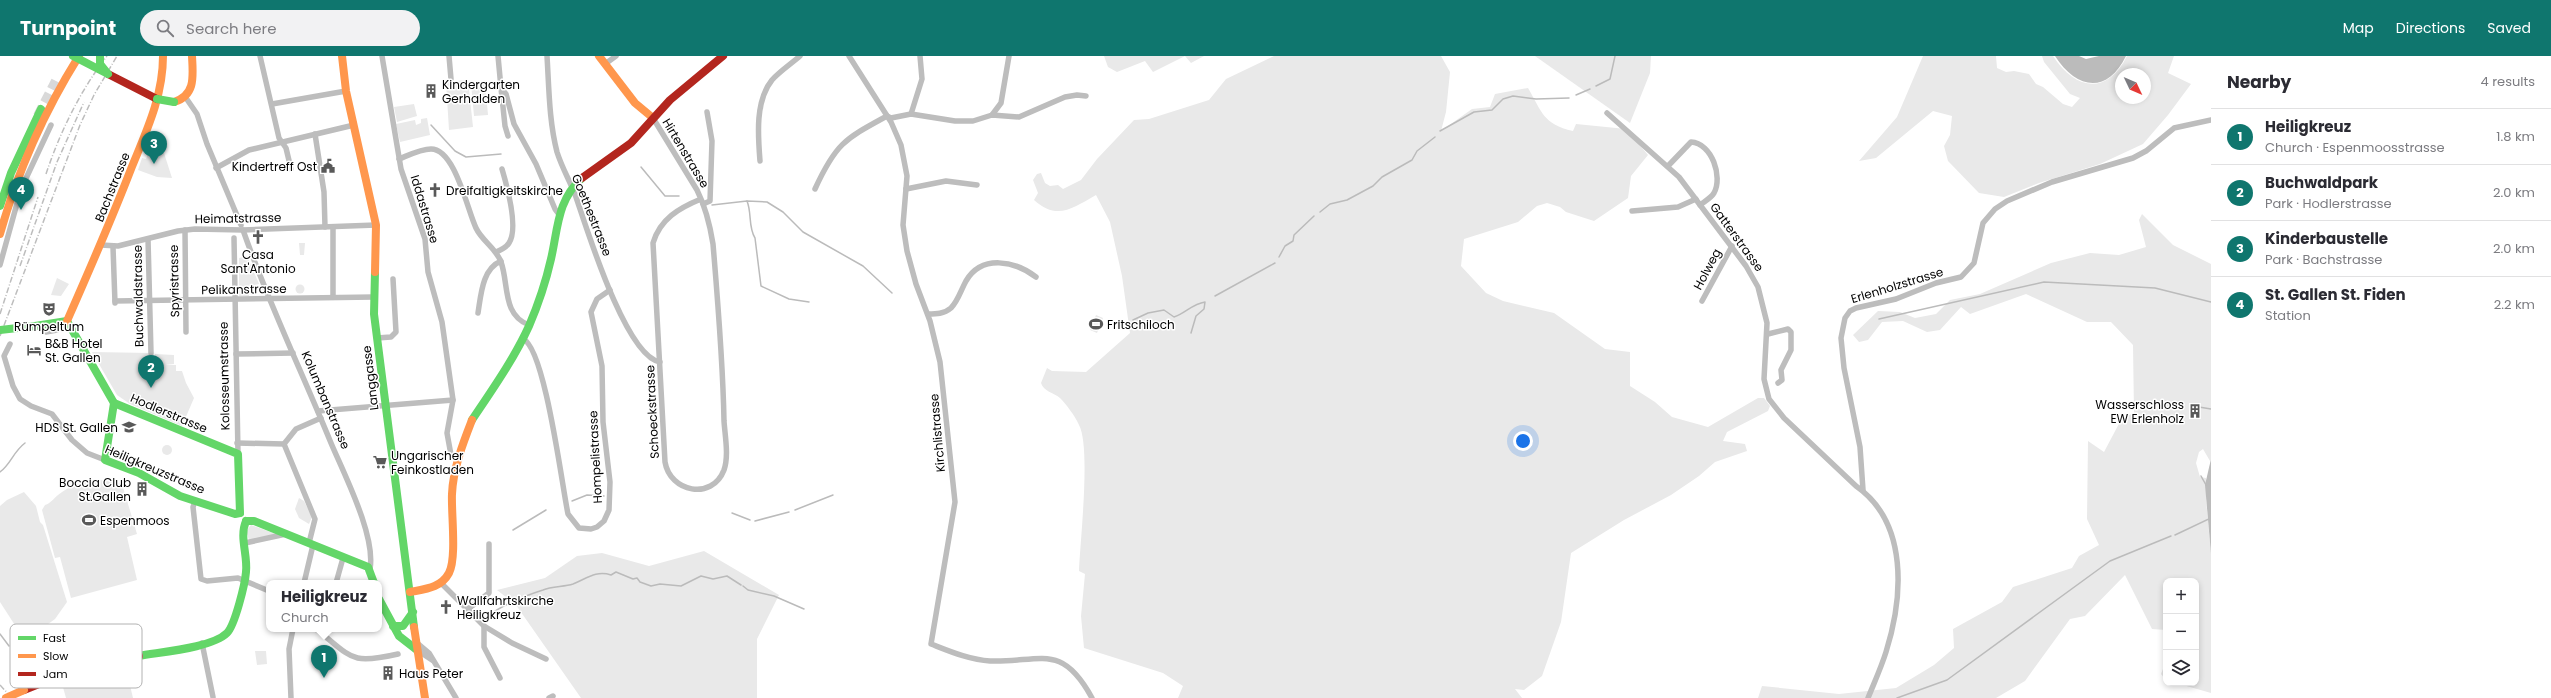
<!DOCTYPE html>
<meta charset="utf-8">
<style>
:root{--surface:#fff;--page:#f2f2f3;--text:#2b2b33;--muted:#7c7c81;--line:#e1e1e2;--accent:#0f766e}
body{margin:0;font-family:Poppins,sans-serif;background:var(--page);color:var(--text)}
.controls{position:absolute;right:12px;bottom:12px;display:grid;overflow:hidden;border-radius:8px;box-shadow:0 2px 6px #0003}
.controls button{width:36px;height:36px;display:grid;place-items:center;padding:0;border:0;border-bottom:1px solid var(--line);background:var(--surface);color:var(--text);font:20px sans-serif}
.compass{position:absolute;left:2115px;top:12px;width:36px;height:36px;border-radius:50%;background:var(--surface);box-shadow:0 2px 6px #0003;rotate:134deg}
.you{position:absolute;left:1523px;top:385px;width:14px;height:14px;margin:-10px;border:3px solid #fff;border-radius:50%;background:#1a73e8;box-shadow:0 0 0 6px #1a73e833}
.badge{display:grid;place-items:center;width:26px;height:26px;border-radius:50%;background:var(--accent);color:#fff;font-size:13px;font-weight:700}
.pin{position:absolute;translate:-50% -33px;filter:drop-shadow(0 1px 2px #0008)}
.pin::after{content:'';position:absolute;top:21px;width:14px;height:12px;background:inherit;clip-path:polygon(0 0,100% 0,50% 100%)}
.popup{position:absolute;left:266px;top:524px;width:116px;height:52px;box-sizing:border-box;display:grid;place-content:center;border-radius:8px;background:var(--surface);filter:drop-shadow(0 1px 3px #0005);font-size:13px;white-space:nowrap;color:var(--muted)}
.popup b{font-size:15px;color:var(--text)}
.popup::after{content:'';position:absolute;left:50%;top:100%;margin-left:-8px;border:8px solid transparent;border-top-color:var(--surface)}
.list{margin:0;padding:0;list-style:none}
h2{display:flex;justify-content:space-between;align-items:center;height:52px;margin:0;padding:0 16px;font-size:17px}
h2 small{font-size:13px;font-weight:400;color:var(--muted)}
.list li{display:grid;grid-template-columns:26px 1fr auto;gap:12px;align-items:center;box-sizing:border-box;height:56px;padding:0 16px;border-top:1px solid var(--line)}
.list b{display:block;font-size:15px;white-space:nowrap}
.list p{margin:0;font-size:13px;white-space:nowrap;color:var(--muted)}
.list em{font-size:13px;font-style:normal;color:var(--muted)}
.icon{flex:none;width:22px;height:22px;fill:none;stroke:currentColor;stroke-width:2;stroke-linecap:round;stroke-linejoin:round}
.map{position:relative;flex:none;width:2211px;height:642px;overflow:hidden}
header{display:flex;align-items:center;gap:24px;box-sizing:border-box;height:56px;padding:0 20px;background:var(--accent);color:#fff}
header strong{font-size:19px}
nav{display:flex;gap:22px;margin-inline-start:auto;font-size:14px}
.search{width:280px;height:36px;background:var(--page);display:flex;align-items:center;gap:10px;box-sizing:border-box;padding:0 14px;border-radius:22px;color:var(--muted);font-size:15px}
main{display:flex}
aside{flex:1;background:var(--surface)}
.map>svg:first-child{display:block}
.green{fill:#e9e9e9;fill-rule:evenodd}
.water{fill:#bbb}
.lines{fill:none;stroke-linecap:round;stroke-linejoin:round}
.stream{stroke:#bbb;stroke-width:1.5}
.highway-tunnel{stroke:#d9d9d9;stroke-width:10;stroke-dasharray:10 5;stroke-linecap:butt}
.street{stroke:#bdbdbd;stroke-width:5.5}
.fast{stroke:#63d668;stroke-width:8}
.slow{stroke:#ff974d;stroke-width:8}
.jam{stroke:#b3261e;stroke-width:8}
.rail{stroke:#bdbdbd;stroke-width:1.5;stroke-dasharray:6 2 1 2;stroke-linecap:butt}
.fast-bridge{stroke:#63d668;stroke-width:8}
.slow-bridge{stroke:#ff974d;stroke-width:8}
.labels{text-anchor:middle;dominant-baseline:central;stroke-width:3;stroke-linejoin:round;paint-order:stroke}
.poi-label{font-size:12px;fill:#000;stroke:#fff;text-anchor:start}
.street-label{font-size:12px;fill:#000;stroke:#fff}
.key{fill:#fff;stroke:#b2b2b2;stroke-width:1}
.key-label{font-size:11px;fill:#000}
</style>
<header>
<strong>Turnpoint</strong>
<div class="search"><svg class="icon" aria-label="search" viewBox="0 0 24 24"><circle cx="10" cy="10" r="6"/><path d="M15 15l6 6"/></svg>Search here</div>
<nav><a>Map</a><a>Directions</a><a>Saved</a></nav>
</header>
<main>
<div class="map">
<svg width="2211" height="642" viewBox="0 0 2211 642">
<rect width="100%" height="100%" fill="#fff"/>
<g class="green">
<polygon points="1104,0 1185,0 1153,16 1145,5 1117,16 1108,11"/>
<polygon points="1185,0 1204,0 1191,7"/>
<path d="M 1274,0 L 1441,0 L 1450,16 L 1446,56 L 1441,75 L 1472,53 L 1490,51 L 1495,38 L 1528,32 C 1542,56 1543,68 1573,75 L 1576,68 L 1626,73 L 1648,99 L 1631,120 L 1628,142 L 1594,165 L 1566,156 L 1560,151 L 1547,147 L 1537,150 L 1518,166 L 1464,183 L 1461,210 L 1486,237 L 1503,245 L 1554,257 L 1605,293 L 1630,296 L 1630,330 L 1655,346 L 1672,361 L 1708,371 L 1758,342 L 1764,342 L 1770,350 L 1768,355 L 1727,376 L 1723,385 L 1745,388 L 1747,395 L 1715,406 L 1699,420 L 1671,439 L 1624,464 L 1571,497 L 1561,566 L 1542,620 L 1524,634 L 1515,633 L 1522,642 L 1178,642 L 1183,630 L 1163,617 L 1084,592 L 1081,560 L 1085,518 L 1079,515 C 1080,486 1091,391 1079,369 C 1075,360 1066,348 1060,342 C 1053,336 1044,336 1041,327 L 1047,312 L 1052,315 L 1086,316 L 1130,277 L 1122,220 L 1110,166 L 1096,139 C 1073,152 1057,165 1034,144 L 1038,137 L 1033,124 L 1037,118 L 1041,117 L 1045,127 L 1050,130 L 1058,129 L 1063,133 L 1081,124 L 1097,103 L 1134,64 L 1149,63 L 1209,44 L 1226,23 Z"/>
<polygon points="1535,0 1651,0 1650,17 1630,67"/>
<path d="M 1923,0 L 1996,0 L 1997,12 L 2006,16 L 2014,15 L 2029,18 L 2036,28 L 2043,31 L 2063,48 L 2072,51 L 2080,42 L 2070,38 L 2044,6 L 2042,0 L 2053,0 C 2075,34 2107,40 2127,0 L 2174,0 L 2168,17 L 2191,28 L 2168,59 L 2143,88 L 2100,108 L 2039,127 L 2004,141 L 1979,137 L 1948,105 L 1944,90 L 1950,79 L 1952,60 L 1933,55 L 1876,102 L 1859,105 L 1897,61 ZM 2121,18 L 2145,18 L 2145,42 L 2121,42 Z"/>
<polygon points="468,24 473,71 449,74 446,26"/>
<polygon points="485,27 488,59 474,60 471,28"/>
<polygon points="414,48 417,60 397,66 394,51"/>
<polygon points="427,62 430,79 400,86 396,68 415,64 416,69 421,67 421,63"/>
<polygon points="150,93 164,97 172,122 157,121 138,114 142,102 146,103"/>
<polygon points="2142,158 2173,189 2211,208 2211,403 2210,405 2203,393 2199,396 2196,407 2200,421 2206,422 2206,444 2211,498 2211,637 2176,627 2196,627 2196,525 2166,525 2166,574 2152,573 2125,519 2085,560 2070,563 2025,625 1996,642 1758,642 1762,630 1839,638 1896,632 1934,609 1954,592 1953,573 2002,546 2013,531 2072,512 2079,500 2099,489 2087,463 2088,385 2104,396 2122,362 2134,357 2133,289 2111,266 2087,266 2026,238 1970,258 1961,251 1940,274 1927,276 1903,265 1882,266 1868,284 1859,286 1853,279 1878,255 1900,256 1915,262 1936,258 1950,244 1980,238 2051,207 2090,197 2119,199 2146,191 2139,164"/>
<polygon points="299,187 305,187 304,199 300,199"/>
<polygon points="247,200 259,228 254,229 254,234 249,234 249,240 239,240 239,202"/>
<polygon points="57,222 69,228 61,240 51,239"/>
<circle cx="300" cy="233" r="4.5"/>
<polygon points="1096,259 1103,262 1097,277 1090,274"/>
<polygon points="92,296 151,297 152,308 155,308 155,298 174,299 174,308 165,309 176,309 176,315 182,315 186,327 194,342 182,370 130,348 117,339"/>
<circle cx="167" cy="394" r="5"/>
<path d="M 101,424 L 122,428 L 137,478 L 127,481 L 137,524 L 71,542 L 60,501 L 55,502 L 42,454 L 45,449 C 51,447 53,443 58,439 C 71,429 83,424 101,424 Z"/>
<polygon points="24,436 36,450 40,466 43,469 67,546 55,563 30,581 22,575 20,577 0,546 0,450 7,444"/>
<polygon points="299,442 304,445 312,461 309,468 299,462 295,453"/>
<polygon points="251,469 254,470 276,478 249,484 246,475"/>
<polygon points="704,495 779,539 757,583 757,642 581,642 516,549 497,534 545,522 577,500 602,497 649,510"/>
<polygon points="255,595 266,595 267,608 257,609"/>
<polygon points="2166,605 2166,624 2161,618"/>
<polygon points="125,608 133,642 66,642 61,624"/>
</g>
<g class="water">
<path d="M 2055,0 L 2079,0 L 2086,3 L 2099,0 L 2126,0 C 2107,39 2076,33 2055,0 Z"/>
<polygon points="2211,403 2211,498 2205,429"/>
</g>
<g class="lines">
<g class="stream">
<polyline points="1596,30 1610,23 1615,0"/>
<polyline points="1576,39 1590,33"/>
<polyline points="431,69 455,95 466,101 501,98"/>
<polyline points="1440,75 1474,56 1492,54 1503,43 1513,40 1536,43 1569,42"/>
<polyline points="641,111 665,140 679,140"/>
<path d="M 747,145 C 752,157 748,171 755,182 L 761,230 L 789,243 L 809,246"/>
<polyline points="712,149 747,145 767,146 783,156 803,176 863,210 892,237"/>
<polyline points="1320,156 1330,148 1347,144 1373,130 1382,121 1412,104 1417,95 1435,81"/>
<polyline points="1279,201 1285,190 1293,185 1294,179 1314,160"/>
<polyline points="1215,240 1275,207"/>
<polyline points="1879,263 2044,226 2155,232 2211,246"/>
<path d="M 1133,264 L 1148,257 L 1164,254 L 1174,261 C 1186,257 1192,248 1205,246 L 1204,253 L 1196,260 L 1191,277"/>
<polyline points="2199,351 2211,353"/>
<path d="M 0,416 C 11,408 13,396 25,387"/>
<polyline points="2201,420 2206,429"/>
<polyline points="572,445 587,439 604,440"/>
<polyline points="795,454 833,439"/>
<polyline points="732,457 750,464"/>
<polyline points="755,465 789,456"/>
<polyline points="513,474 546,454"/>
<polyline points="2175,479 2211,462"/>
<polyline points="743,530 748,534 774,540 804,553"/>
<path d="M 485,562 C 501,550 524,540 543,534 C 552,530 564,531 573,528 C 586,523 596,514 611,519 L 616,516 L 633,523 L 637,522 L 640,526 L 651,530 L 660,528 L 681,530 L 701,520 L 713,523 L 727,520 L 741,529"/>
<polyline points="0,578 9,590"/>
<polyline points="1897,642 1947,624 2110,505 2171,480"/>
</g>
<polyline class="highway-tunnel" points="38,60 56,25"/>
<g class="street">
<polyline points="260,0 279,82 286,92 291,113"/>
<polyline points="382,0 401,113 425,183 428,216 442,266 453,344 447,377 451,399 458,403"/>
<polyline points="449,0 451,23"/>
<polyline points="498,0 501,32 506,38 514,68 536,108 555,153 558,157"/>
<path d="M 547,0 C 549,32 549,65 557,96 C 562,112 570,125 576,141 C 587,173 626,301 660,306"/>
<path d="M 849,0 L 891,66 L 901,89 L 907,120 L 903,169 L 907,195 L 916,228 L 930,265 L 940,306 L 955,446 L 931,588 C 949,595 970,604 990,605 C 1040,607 1061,585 1092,642"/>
<polyline points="605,8 616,0"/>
<polyline points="501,32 505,70 508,80"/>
<polyline points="186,42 197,58 207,88 241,169"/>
<polyline points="272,48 346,35"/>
<path d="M 1607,57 L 1679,121 L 1746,210 L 1758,231 L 1767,267 L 1764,323 L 1769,343 L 1784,362 L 1856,430 C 1909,467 1903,542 1886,596 C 1881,612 1874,627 1868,642"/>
<polyline points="911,58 922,23 920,0"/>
<polyline points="992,59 1001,47 1009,0"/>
<path d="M 653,62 L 697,134 C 706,152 710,169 713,188 C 718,247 723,306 724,365 C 725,380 729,400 724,414 C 712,445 670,436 665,406 L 653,187 C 660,163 679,152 701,143"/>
<polyline points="315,78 324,136 325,171"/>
<path d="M 399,103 C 409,99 421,93 431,93 C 455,93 467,153 476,172 C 482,185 496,192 501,206 C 509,228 502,259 529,269"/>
<path d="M 760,105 C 758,80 755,45 772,24 C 780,15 791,8 800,0"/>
<path d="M 1668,110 L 1691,86 C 1712,87 1723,121 1714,137 C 1711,142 1705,145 1700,149"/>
<polyline points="216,112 249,94 354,69"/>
<path d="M 815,133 C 836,87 845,83 887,60 L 891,62 L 911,58 L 955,65 L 973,65 L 992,59 L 1019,61 L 1065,41 L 1077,39 L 1086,40"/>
<polyline points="906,133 946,125 977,129"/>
<polyline points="703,148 710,145 712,85 707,56"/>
<polyline points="1632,155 1678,151 1696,143"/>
<polyline points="185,174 186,276"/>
<path d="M 243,174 C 268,246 302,316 331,387 C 344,418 376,480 370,513"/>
<polyline points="234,182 238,398"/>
<polyline points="148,183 151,297"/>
<polyline points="101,189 118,190 178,175 195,173 243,174 376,169"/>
<polyline points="113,191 115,247"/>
<path d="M 496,196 C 501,194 506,192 509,187 C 519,172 507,130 502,113"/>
<polyline points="0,209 21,133 51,69"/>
<polyline points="333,241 333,171"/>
<polyline points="115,245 374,241"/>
<polyline points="1702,245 1732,190"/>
<path d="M 478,257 C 481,239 482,213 501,205"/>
<path d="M 928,258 C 936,258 944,258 951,252 C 958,245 961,234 966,225 C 982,198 1015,205 1036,221"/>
<polyline points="46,276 57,274 67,265"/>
<polyline points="1768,278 1788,273 1791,276 1791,294 1781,314 1782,324 1778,327"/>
<polyline points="377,282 391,281 396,276 393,223"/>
<path d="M 523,283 C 545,292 562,430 568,458 L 579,472 L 591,473 L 597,471 L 604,465 L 609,454 L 610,426 L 603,366 L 602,310 L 591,256 L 597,243 L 610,234"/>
<polyline points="10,288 4,300 13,330 20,343 31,350 52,358 72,384 87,397 105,404"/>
<polyline points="236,298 293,297"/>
<polyline points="318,355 453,344"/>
<polyline points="237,387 284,388 315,463 309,487"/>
<polyline points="284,388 296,373 321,362"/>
<polyline points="1863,434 1860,391 1844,312 1841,282 1845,262 1850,255 1856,252 1896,243 1936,227 1961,221 1974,207 1983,167 1995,153 2007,145 2052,126 2133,102 2146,95 2174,72 2211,64"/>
<polyline points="195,445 193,451 201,523 207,525 238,522 269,535"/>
<polyline points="245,487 286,478"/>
<polyline points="304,527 313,489"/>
<polyline points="336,527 343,502"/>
<polyline points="441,527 484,570 512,587 546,603"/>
<polyline points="468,553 489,537 489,488"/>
<polyline points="484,570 484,591 500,622"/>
<path d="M 316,573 C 353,602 350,609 398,598"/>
<polyline points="416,586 429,597 456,642"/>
<polyline points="202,587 213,641"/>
<polyline points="417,594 432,604"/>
<polyline points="291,642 289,593 293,573"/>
<polyline points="549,642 553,640"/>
</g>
<g class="fast">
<polyline points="0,150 11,117 41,53"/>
<polyline points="375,216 374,258 414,571"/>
<polyline points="67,265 114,347 105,404 139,417 180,440 235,458 240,457"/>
<polyline points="35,270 67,265"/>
<polyline points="114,347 238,398 240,457"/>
<path d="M 472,364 C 492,334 514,303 529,270 C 538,249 546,225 551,203 C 558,173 557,144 582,122"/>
<polyline points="246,465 254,465 368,511 374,527"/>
<polyline points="379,543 399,580 417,594"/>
<polyline points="393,570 403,570 413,556"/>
<path d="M 139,600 C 160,596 212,592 227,577 C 235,569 245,528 246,516 C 248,499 239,481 246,465"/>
</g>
<g class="slow">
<polyline points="342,0 346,35 376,169 375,216"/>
<polyline points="599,0 635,47 653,62"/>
<path d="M 174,46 C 196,39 193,20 192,0"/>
<path d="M 0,178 C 18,114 44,56 79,0"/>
<path d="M 67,265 C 89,215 111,165 131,113 C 146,76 163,41 163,0"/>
<path d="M 410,536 C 425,533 441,532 449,517 C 457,502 451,456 452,438 C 453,413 463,387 472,364"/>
<polyline points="414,571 425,642"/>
</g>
<g class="jam">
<polyline points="108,18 157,43"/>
<polyline points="582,122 631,87 670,44 723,0"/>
<polyline points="24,634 84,610 139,600"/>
</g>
<g class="rail">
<path d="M 46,118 C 60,76 80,35 107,0"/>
<polyline points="20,210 57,106 84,46"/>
<polyline points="0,258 38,141"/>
<polyline points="0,280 80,69 94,39 117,0"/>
<polyline points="0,629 12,642"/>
</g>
<g class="fast-bridge">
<polyline points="73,0 106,17"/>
<polyline points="100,0 100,8 108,18"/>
<polyline points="157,43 174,46"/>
<polyline points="0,274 35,270"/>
</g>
<polyline class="slow-bridge" points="6,642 24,634"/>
</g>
<defs>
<symbol id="building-bare" viewBox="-9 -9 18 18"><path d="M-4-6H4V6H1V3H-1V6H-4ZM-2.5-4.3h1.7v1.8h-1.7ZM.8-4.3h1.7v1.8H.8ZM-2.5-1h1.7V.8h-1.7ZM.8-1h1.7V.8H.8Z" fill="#595959" stroke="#fff" stroke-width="2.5" paint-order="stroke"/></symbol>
<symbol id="civic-bare" viewBox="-9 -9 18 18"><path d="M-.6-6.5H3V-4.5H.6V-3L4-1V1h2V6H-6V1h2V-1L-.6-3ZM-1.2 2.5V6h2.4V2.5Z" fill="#595959" stroke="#fff" stroke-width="2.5" paint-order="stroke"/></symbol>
<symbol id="church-bare" viewBox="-9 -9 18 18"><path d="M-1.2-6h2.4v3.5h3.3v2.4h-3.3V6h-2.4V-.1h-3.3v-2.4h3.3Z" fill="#595959" stroke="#fff" stroke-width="2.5" paint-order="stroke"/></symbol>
<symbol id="theatre-bare" viewBox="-9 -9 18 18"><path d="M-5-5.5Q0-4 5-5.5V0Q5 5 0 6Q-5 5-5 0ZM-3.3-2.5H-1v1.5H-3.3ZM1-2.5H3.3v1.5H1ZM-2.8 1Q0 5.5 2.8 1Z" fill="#595959" stroke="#fff" stroke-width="2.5" paint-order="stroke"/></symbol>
<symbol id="stadium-bare" viewBox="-9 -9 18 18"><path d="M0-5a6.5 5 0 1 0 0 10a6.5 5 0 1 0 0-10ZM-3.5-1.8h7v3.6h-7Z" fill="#595959" stroke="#fff" stroke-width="2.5" paint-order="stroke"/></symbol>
<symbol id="hotel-bare" viewBox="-9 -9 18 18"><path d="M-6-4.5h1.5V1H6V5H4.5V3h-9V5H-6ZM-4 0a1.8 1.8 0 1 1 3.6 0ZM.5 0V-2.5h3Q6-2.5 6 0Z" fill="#595959" stroke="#fff" stroke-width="2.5" paint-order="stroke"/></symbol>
<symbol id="school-bare" viewBox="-9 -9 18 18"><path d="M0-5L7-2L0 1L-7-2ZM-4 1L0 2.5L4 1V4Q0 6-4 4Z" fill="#595959" stroke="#fff" stroke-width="2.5" paint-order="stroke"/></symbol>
<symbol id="supermarket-bare" viewBox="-9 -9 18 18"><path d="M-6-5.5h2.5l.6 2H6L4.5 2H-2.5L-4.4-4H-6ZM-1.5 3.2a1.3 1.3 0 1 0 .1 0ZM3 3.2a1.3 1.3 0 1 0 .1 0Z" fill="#595959" stroke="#fff" stroke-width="2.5" paint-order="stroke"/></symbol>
</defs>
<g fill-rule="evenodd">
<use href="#building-bare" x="421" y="25" width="20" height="20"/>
<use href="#civic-bare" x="318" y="100" width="20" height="20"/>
<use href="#church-bare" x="425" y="124" width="20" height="20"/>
<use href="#church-bare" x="248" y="171" width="20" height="20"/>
<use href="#theatre-bare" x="39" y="243" width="20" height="20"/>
<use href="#stadium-bare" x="1086" y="258" width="20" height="20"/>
<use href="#hotel-bare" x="24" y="284" width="20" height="20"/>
<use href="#building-bare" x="2185" y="345" width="20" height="20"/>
<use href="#school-bare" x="119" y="361" width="20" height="20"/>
<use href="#supermarket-bare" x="370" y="396" width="20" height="20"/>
<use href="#building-bare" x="132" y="423" width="20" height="20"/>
<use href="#stadium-bare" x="79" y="454" width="20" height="20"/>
<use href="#church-bare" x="436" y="541" width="20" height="20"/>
<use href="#building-bare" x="378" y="607" width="20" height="20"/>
</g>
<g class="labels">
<g class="poi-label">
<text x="442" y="28">Kindergarten<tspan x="442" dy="14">Gerhalden</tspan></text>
<text x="317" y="110" text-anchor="end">Kindertreff Ost</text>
<text x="446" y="134">Dreifaltigkeitskirche</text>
<text x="258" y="198" text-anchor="middle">Casa<tspan x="258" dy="14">Sant'Antonio</tspan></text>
<text x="1107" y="268">Fritschiloch</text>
<text x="49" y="270" text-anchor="middle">Rümpeltum</text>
<text x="45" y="287">B&amp;B Hotel<tspan x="45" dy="14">St. Gallen</tspan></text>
<text x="2184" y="348" text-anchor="end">Wasserschloss<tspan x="2184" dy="14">EW Erlenholz</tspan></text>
<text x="118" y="371" text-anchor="end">HDS St. Gallen</text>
<text x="391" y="399">Ungarischer<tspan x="391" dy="14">Feinkostladen</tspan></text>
<text x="131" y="426" text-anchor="end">Boccia Club<tspan x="131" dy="14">St.Gallen</tspan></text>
<text x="100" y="464">Espenmoos</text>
<text x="457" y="544">Wallfahrtskirche<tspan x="457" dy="14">Heiligkreuz</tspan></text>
<text x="399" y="617">Haus Peter</text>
</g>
<g class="street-label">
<text transform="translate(686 97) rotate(59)">Hirtenstrasse</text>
<text transform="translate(112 131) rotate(-68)">Bachstrasse</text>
<text transform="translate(425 153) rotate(73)">Iddastrasse</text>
<text transform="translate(592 159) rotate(68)">Goethestrasse</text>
<text transform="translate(238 162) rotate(-1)">Heimatstrasse</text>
<text transform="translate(1737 181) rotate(54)">Gatterstrasse</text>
<text transform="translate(1707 213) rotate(-62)">Holweg</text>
<text transform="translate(174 225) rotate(-91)">Spyristrasse</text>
<text transform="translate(1897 229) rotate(-17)">Erlenholzstrasse</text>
<text transform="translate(244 233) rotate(-1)">Pelikanstrasse</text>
<text transform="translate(138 240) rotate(-91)">Buchwaldstrasse</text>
<text transform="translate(224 320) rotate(-91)">Kolosseumstrasse</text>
<text transform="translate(370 322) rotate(-97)">Langgasse</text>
<text transform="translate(326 344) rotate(67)">Kolumbanstrasse</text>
<text transform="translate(652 356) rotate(-93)">Schoeckstrasse</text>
<text transform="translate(169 357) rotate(23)">Hodlerstrasse</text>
<text transform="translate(937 377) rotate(-95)">Kirchlistrasse</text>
<text transform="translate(595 401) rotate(-93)">Hompelistrasse</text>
<text transform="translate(155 413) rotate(23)">Heiligkreuzstrasse</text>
</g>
</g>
<rect x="10" y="568" width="132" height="64" rx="6" class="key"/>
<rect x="18" y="580" width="18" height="4" fill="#63d668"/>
<rect x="18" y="598" width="18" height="4" fill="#ff974d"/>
<rect x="18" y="616" width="18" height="4" fill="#b3261e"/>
<g class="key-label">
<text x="43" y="586">Fast</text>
<text x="43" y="604">Slow</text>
<text x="43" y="622">Jam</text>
</g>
</svg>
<div class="controls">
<button>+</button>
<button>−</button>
<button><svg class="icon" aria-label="layers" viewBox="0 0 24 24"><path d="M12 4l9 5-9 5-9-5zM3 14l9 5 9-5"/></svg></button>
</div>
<svg class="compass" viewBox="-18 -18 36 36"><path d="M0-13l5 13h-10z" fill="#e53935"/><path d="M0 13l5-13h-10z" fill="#7c7c81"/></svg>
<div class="you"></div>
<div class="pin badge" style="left:324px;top:622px">1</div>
<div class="popup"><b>Heiligkreuz</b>Church</div>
<div class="pin badge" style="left:151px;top:332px">2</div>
<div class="pin badge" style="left:154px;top:108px">3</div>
<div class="pin badge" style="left:21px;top:154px">4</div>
</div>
<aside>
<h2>Nearby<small>4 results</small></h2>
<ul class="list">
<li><span class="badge">1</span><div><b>Heiligkreuz</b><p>Church · Espenmoosstrasse</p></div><em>1.8 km</em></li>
<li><span class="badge">2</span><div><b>Buchwaldpark</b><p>Park · Hodlerstrasse</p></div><em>2.0 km</em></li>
<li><span class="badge">3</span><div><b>Kinderbaustelle</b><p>Park · Bachstrasse</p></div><em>2.0 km</em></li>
<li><span class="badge">4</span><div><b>St. Gallen St. Fiden</b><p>Station</p></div><em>2.2 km</em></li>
</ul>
</aside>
</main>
